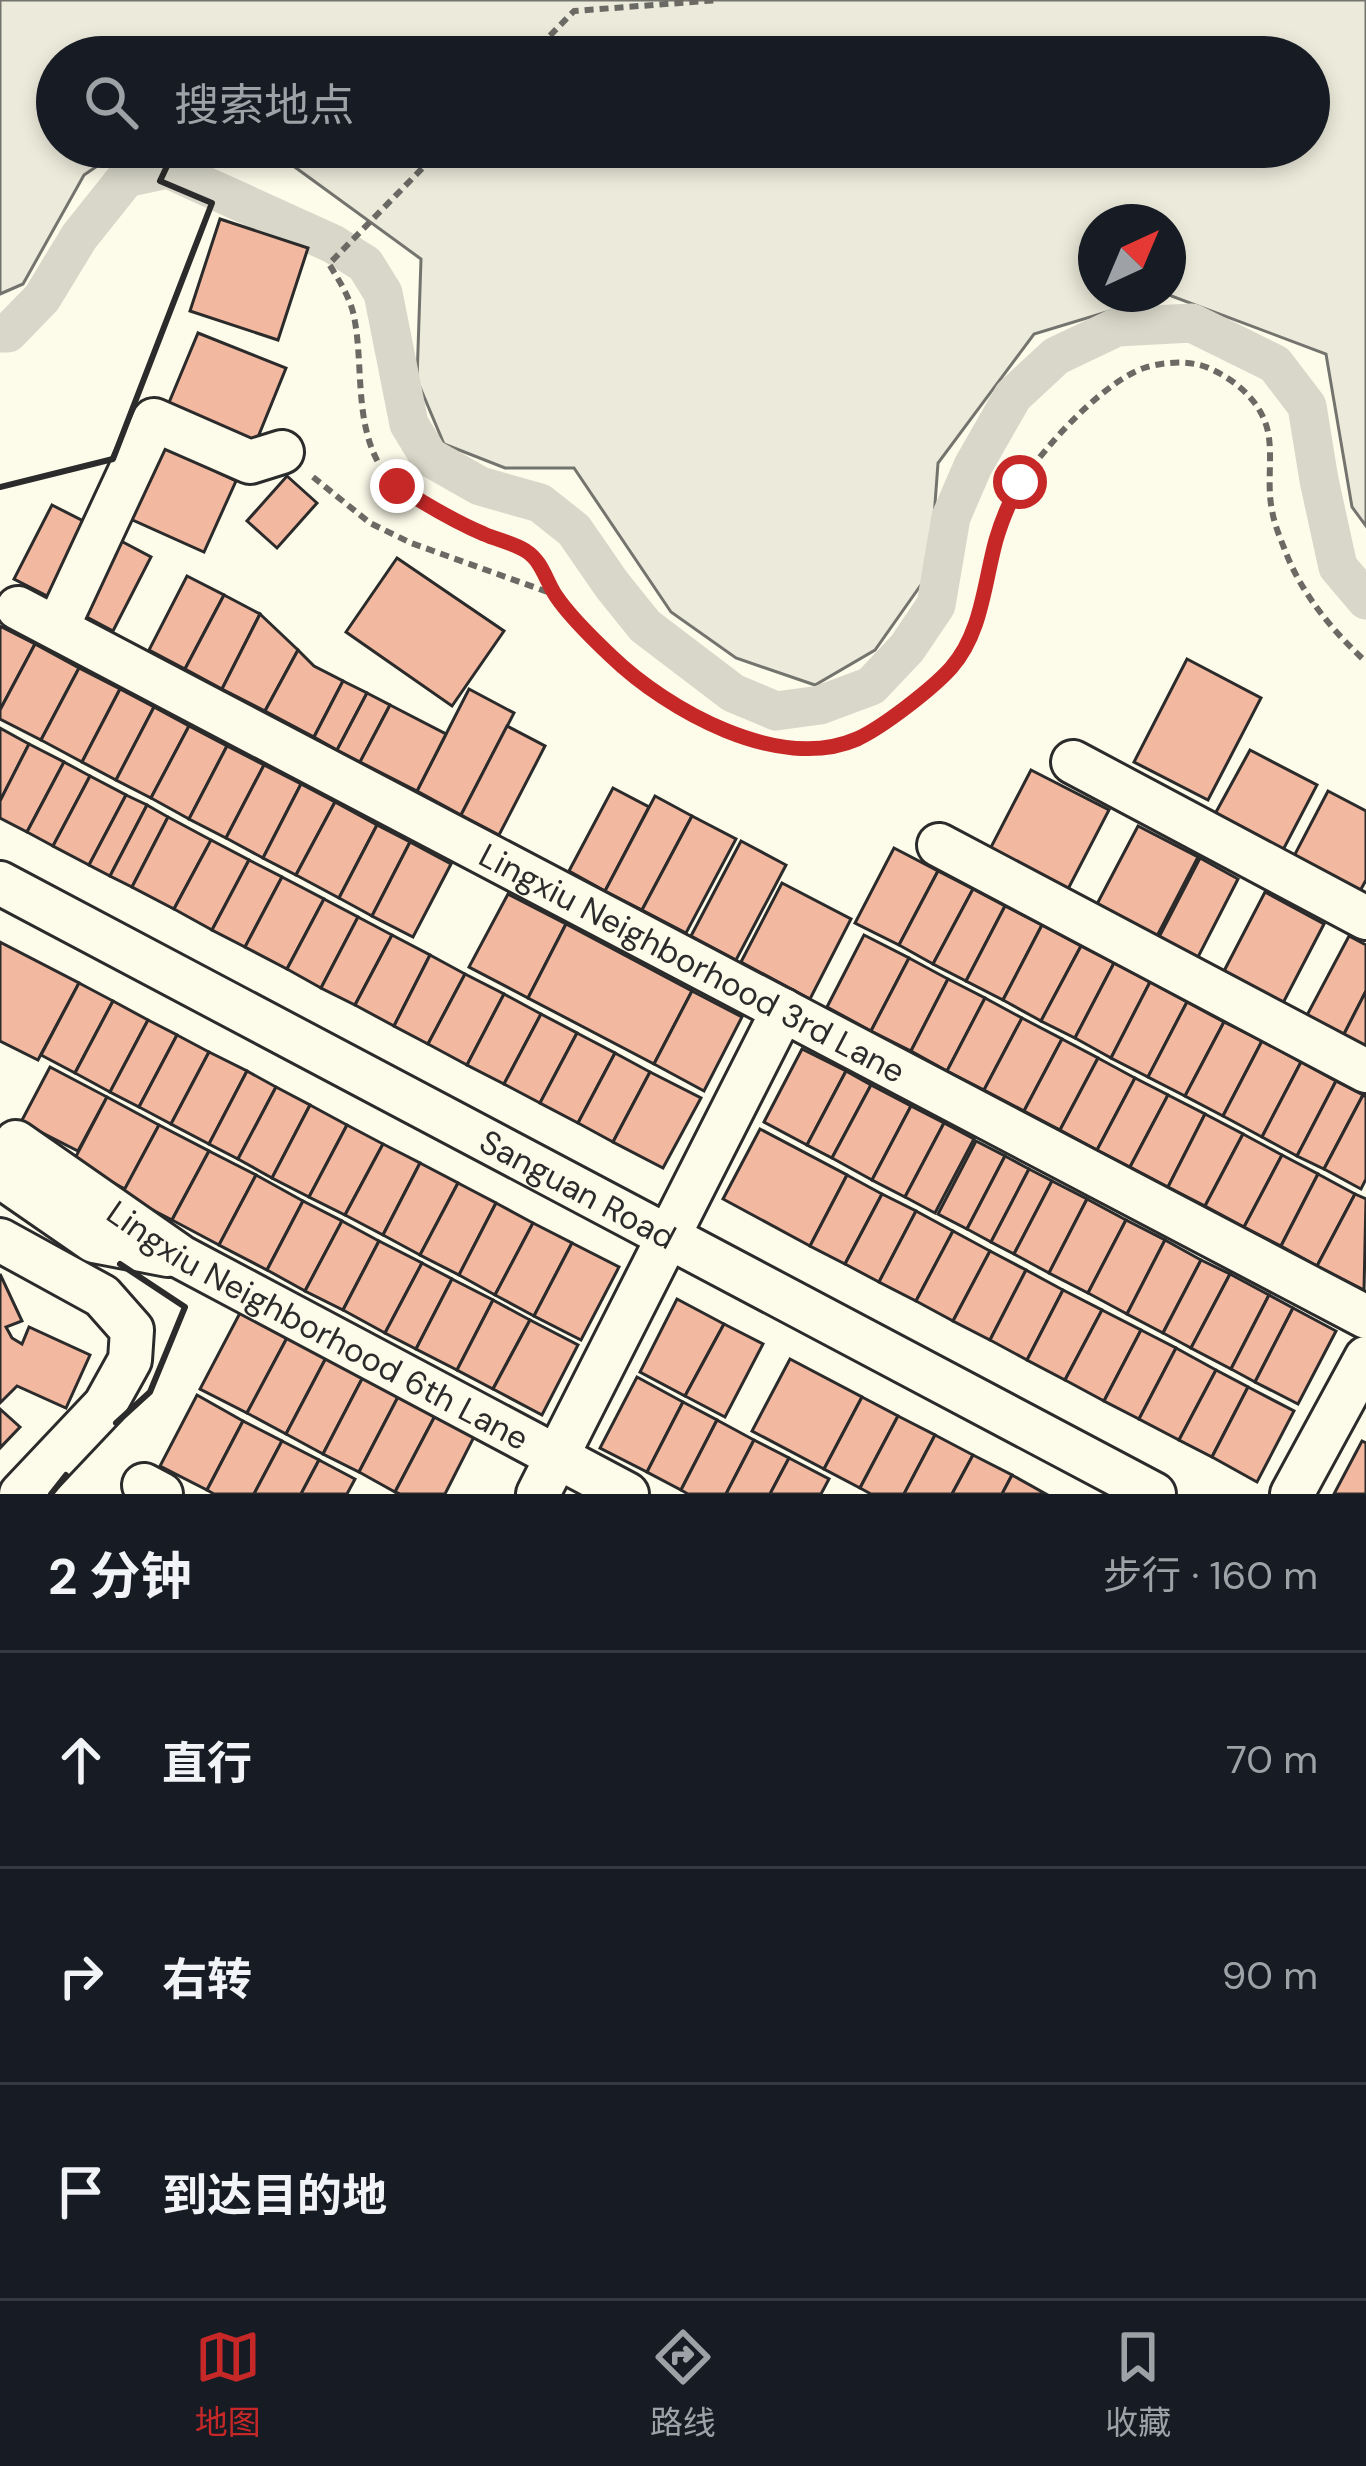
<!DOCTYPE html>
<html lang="zh">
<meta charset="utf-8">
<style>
:root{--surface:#171b24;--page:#242831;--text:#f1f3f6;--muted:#9ea1a6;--line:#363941;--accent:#c62828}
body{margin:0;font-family:"DM Sans","Noto Sans SC",sans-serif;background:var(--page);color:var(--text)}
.compass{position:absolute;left:1078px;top:204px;width:108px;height:108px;border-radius:50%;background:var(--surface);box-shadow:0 6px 18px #0003;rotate:44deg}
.stop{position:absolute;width:36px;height:36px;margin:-27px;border:9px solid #c62828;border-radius:50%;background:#fff}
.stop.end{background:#c62828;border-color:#fff;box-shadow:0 3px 12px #0008}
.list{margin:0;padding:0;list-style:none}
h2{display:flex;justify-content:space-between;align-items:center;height:156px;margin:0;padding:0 48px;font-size:51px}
h2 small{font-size:39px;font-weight:400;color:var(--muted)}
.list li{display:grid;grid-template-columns:78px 1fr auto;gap:36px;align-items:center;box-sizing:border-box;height:216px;padding:0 48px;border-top:3px solid var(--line)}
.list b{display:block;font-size:45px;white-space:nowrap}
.list em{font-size:39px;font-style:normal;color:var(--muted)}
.icon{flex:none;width:66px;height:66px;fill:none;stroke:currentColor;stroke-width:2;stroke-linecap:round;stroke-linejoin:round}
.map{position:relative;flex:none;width:1366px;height:1494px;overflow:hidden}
.search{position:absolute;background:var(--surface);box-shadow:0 6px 18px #0003;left:36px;right:36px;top:36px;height:132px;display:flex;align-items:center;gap:30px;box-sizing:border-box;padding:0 42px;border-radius:66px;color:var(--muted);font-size:45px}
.sheet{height:804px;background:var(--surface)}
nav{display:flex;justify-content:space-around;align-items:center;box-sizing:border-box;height:168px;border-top:3px solid var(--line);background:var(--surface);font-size:33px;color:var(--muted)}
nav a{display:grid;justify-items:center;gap:6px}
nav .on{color:var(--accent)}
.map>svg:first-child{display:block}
.green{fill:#ecebdb;stroke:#74746e;stroke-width:3}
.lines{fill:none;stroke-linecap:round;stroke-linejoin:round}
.canal{stroke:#d8d7c9;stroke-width:39}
.building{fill:#f2b8a0;stroke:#2b2b2b;stroke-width:3}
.minor-casing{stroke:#2b2b2b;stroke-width:48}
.path{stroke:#6a6964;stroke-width:6;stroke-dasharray:9 6;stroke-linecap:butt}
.minor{stroke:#fdfbea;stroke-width:42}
.wall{stroke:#2b2b2b;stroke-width:6}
.route{stroke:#c62828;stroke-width:15}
.labels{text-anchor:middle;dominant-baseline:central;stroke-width:9;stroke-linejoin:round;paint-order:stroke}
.street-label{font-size:33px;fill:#2b2b2b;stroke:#fdfbea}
</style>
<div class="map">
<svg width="1366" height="1494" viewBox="0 0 1366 1494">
<rect width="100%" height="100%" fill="#fdfbea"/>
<polygon class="green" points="0,0 1366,0 1366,526 1352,507 1326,354 1166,294 1168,222 1096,222 1096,294 1166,294 1034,334 938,463 930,572 875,650 815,685 736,658 671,612 574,468 505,468 444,444 417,380 421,259 270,149 257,147 1309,147 1309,57 57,57 57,147 125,147 84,175 23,284 0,294"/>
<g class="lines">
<polyline class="canal" points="0,333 8,333 42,298 79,237 126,178 168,169 333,244 365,264 383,293 409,424 429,457 480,486 540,503 574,530 612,585 645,626 733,693 776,711 820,705 871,686 907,648 936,605 951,517 973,466 1013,396 1056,356 1117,327 1192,323 1275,364 1307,406 1319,480 1338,567 1366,600"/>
</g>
<g class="building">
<polygon points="220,219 308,248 278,340 190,311"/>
<polygon points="198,333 286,368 256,442 168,405"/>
<polygon points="159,445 236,481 204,552 126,517"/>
<polygon points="287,476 317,503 277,548 247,521"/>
<polygon points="52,505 93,526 55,600 14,579"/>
<polygon points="121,541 151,557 113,631 83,615"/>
<polygon points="397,558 504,631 452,706 346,632"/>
<polygon points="187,576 224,595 185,669 149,650"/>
<polygon points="224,595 260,614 222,689 185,669"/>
<polygon points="260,614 298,650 265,711 222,689"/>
<polygon points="0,626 35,644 0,710"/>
<polygon points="35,644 79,668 41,740 0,719 0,710"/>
<polygon points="298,650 314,666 343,681 314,737 265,711"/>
<polygon points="1187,659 1261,698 1208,800 1134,762"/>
<polygon points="79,668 120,689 82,762 41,740"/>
<polygon points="343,681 367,693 337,750 314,737"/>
<polygon points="120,689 154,707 116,780 82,762"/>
<polygon points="469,689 514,713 461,815 417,791"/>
<polygon points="367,693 390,705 360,762 337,750"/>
<polygon points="390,705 446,734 417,791 360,762"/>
<polygon points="154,707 189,726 151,798 116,780"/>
<polygon points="189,726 227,746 189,819 151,798"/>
<polygon points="507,726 545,746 499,835 461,815"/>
<polygon points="0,728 29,744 0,801"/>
<polygon points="29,744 64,762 27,832 0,818 0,801"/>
<polygon points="227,746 264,765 226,838 189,819"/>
<polygon points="1250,750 1317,785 1283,850 1215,814"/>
<polygon points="64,762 90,776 53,846 27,832"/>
<polygon points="264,765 301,784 263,858 226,838"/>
<polygon points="1031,770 1109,810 1067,891 989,851"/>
<polygon points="90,776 126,795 89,865 53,846"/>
<polygon points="301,784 335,802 296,875 263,858"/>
<polygon points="613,788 649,807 605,891 569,871"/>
<polygon points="1328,791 1366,811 1366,880 1360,891 1294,856"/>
<polygon points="126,795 147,805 110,876 89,865"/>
<polygon points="655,796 692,816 642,910 605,891"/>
<polygon points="335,802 377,825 339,898 296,875"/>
<polygon points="147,805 168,817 132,887 110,876"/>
<polygon points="692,816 736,839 686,933 642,910"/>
<polygon points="168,817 211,840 174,909 132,887"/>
<polygon points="377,825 410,842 372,916 339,898"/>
<polygon points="1138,826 1198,857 1156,938 1096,906"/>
<polygon points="211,840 249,860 212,930 174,909"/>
<polygon points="741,841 786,865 736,960 691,936"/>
<polygon points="410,842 451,864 413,937 372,916"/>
<polygon points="894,848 938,871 899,945 855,923"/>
<polygon points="1200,858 1238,879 1197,959 1158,939"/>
<polygon points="249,860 282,877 245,947 212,930"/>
<polygon points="938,871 973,889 933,964 899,945"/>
<polygon points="282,877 324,899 287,969 245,947"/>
<polygon points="782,883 851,919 810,999 741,962"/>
<polygon points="973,889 1005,906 966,981 933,964"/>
<polygon points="1265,892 1324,924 1282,1005 1223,973"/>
<polygon points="508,894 566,924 528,998 469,967"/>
<polygon points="324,899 358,917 321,988 287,969"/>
<polygon points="1005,906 1042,925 1003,1000 966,981"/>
<polygon points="358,917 392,935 355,1005 321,988"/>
<polygon points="566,924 692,991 654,1064 528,998"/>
<polygon points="1042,925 1081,946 1041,1021 1003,1000"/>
<polygon points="392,935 430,955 394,1026 355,1005"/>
<polygon points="864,935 909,958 871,1031 827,1007"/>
<polygon points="1349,936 1366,945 1366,991 1343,1036 1306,1017"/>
<polygon points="0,942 79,983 38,1060 0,1041"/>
<polygon points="1081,946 1114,963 1075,1038 1041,1021"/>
<polygon points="430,955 465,974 428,1044 394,1026"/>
<polygon points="909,958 948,979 911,1051 871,1031"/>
<polygon points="1114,963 1150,982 1111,1058 1075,1038"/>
<polygon points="465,974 504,994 467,1065 428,1044"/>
<polygon points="948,979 985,998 947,1071 911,1051"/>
<polygon points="1150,982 1187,1002 1148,1077 1111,1058"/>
<polygon points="79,983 113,1001 75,1073 41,1055"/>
<polygon points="692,991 742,1017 704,1091 654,1064"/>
<polygon points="1366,991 1366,1048 1343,1036"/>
<polygon points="504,994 541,1014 504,1084 467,1065"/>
<polygon points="985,998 1022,1018 984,1090 947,1071"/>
<polygon points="113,1001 148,1020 110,1092 75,1073"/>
<polygon points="1187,1002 1224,1022 1185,1096 1148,1077"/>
<polygon points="541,1014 577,1033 540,1103 504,1084"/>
<polygon points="1022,1018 1062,1039 1024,1111 984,1090"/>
<polygon points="148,1020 177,1035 139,1107 110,1092"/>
<polygon points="1224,1022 1262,1041 1223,1116 1185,1096"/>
<polygon points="577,1033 615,1053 578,1123 540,1103"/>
<polygon points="177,1035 209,1052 171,1124 139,1107"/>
<polygon points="1062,1039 1098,1058 1060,1130 1024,1111"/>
<polygon points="1262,1041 1301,1062 1262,1137 1223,1116"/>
<polygon points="802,1049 846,1071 807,1145 764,1122"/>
<polygon points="209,1052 247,1071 209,1144 171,1124"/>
<polygon points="615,1053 650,1072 613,1142 578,1123"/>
<polygon points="1098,1058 1135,1078 1097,1150 1060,1130"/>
<polygon points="1301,1062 1336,1081 1297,1156 1262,1137"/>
<polygon points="50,1067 107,1097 78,1151 21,1122"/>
<polygon points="247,1071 276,1087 238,1159 209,1144"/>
<polygon points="846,1071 871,1085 832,1158 807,1145"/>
<polygon points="650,1072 701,1098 663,1168 613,1142"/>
<polygon points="1135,1078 1168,1095 1130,1167 1097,1150"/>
<polygon points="1336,1081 1363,1095 1324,1169 1297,1156"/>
<polygon points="871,1085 911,1106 872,1180 832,1158"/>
<polygon points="276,1087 310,1105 272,1178 238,1159"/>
<polygon points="1168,1095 1205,1114 1168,1187 1130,1167"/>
<polygon points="1363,1095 1366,1097 1366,1179 1361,1189 1324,1169"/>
<polygon points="107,1097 159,1125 125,1189 73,1162"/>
<polygon points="310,1105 347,1125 309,1197 272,1178"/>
<polygon points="911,1106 944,1123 905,1197 872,1180"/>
<polygon points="1205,1114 1243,1134 1205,1206 1168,1187"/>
<polygon points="944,1123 974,1139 935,1213 905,1197"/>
<polygon points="159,1125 209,1151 172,1220 122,1194"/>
<polygon points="347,1125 383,1144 345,1215 309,1197"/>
<polygon points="760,1129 847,1175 810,1246 723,1199"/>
<polygon points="1243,1134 1282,1155 1244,1227 1205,1206"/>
<polygon points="976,1141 1005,1156 967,1229 938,1214"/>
<polygon points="383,1144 420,1163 383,1235 345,1215"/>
<polygon points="209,1151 256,1175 219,1245 172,1220"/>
<polygon points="1282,1155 1318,1174 1281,1246 1244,1227"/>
<polygon points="1005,1156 1029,1169 991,1242 967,1229"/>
<polygon points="420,1163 458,1183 420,1255 383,1235"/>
<polygon points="1029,1169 1052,1181 1014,1254 991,1242"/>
<polygon points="1318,1174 1355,1194 1317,1266 1281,1246"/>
<polygon points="256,1175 303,1201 267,1270 219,1245"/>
<polygon points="847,1175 882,1194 845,1264 810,1246"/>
<polygon points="1052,1181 1087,1199 1049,1273 1014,1254"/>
<polygon points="458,1183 496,1203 459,1275 420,1255"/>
<polygon points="882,1194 916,1211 879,1282 845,1264"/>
<polygon points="1355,1194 1366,1199 1364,1290 1317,1266"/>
<polygon points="1087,1199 1126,1220 1088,1293 1049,1273"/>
<polygon points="303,1201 342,1221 305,1291 267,1270"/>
<polygon points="496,1203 533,1223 495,1295 459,1275"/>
<polygon points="916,1211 953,1231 916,1301 879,1282"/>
<polygon points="1126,1220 1165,1240 1127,1314 1088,1293"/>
<polygon points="342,1221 379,1241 343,1310 305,1291"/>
<polygon points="533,1223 572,1243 534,1316 495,1295"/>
<polygon points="953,1231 990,1251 953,1321 916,1301"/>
<polygon points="1165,1240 1201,1260 1163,1333 1127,1314"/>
<polygon points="379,1241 422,1263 385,1333 343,1310"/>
<polygon points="572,1243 619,1267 581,1340 534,1316"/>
<polygon points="990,1251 1026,1270 990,1340 953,1321"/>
<polygon points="1201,1260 1230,1274 1191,1348 1163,1333"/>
<polygon points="422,1263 452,1279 416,1349 385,1333"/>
<polygon points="1026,1270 1063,1290 1027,1360 990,1340"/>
<polygon points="0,1274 22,1321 6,1327 12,1338 22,1344 29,1327 90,1355 66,1408 17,1386 0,1403"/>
<polygon points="1230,1274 1269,1295 1231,1369 1191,1348"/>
<polygon points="452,1279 493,1300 457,1370 416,1349"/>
<polygon points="1063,1290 1102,1310 1065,1380 1027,1360"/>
<polygon points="1269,1295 1293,1308 1255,1382 1231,1369"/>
<polygon points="677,1299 724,1324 685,1396 640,1372"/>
<polygon points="493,1300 530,1320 493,1389 457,1370"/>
<polygon points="1293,1308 1336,1331 1298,1404 1255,1382"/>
<polygon points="1102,1310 1141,1330 1104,1401 1065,1380"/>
<polygon points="241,1311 288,1336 247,1413 200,1389"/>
<polygon points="530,1320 578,1345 542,1415 493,1389"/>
<polygon points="724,1324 763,1344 725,1417 685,1396"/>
<polygon points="1141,1330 1176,1348 1139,1419 1104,1401"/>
<polygon points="288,1336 327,1356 286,1434 247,1413"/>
<polygon points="1176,1348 1216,1370 1179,1440 1139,1419"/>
<polygon points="327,1356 364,1375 323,1454 286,1434"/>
<polygon points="790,1359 862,1397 824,1469 752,1431"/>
<polygon points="1216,1370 1248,1387 1212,1457 1179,1440"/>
<polygon points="364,1375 399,1395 359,1472 323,1454"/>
<polygon points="637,1377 683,1402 647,1472 600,1448"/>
<polygon points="1248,1387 1294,1411 1257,1482 1212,1457"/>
<polygon points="197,1395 243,1421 207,1490 160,1466"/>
<polygon points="399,1395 436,1414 395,1492 359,1472"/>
<polygon points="862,1397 898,1416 860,1488 824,1469"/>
<polygon points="683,1402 717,1420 681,1490 647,1472"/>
<polygon points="0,1409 20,1427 0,1448"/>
<polygon points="436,1414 475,1435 445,1494 400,1494 395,1492"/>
<polygon points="898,1416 935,1435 904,1494 871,1494 860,1488"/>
<polygon points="717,1420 754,1440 726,1494 688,1494 681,1490"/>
<polygon points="243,1421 282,1441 254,1494 214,1494 207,1490"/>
<polygon points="935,1435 973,1455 952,1494 904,1494"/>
<polygon points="754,1440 789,1458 770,1494 726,1494"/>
<polygon points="282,1441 319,1460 301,1494 254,1494"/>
<polygon points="1362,1441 1366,1443 1366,1494 1334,1494"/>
<polygon points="973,1455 1012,1475 1002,1494 952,1494"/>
<polygon points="789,1458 829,1479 821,1494 770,1494"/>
<polygon points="319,1460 355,1479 347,1494 301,1494"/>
<polygon points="1012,1475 1046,1494 1002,1494"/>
</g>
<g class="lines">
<defs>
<g id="minor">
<path id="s1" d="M 18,608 L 1366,1317"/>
<polyline points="57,628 154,420 250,462 282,452"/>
<polyline points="1073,762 1366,918"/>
<polyline points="939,845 1366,1071"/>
<path id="s2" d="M 0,883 L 1154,1494"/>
<path id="s3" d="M 16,1142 L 181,1257 L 627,1494"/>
<polyline points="0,1176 94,1241 168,1255"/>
<polyline points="0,1240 102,1296 132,1330 130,1360 105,1405 21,1494"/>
<polyline points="144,1485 161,1494"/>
<polyline points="538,1494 783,1010"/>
<polyline points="1292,1494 1366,1358"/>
</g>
</defs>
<use href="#minor" class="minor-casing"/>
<g class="path">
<polyline points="529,57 574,11 719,0"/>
<path d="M 443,147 L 329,264 C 340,282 352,300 355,322 C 363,368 355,421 379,464 C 401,501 453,522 491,537 C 504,543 522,546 532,556 C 543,567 547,581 555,594 C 561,604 572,613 579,621 C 603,648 628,676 658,696 C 711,732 791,764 855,740 C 877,732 897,713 914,698 C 935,681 957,665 969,639 C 989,598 988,550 1006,509 C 1026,465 1098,384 1144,368 C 1163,362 1187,360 1206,367 C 1236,379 1265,404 1269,438 C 1272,461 1267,487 1272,510 C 1274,524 1281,540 1286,553 C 1303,596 1333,631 1366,662"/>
<polyline points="313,477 370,523 411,543 556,595"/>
</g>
<use href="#minor" class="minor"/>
<g class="wall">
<polyline points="0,487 113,459 212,203 160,181 176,147"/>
<polyline points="116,1423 150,1392 185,1307 120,1264"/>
<polyline points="51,1494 66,1475"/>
</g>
</g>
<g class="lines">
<path class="route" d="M 397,486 C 425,504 453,521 484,534 C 497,540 514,543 526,551 C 542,561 546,581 556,596 C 570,617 593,639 611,656 C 667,710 779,773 857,739 C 883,727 932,689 951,668 C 982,633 984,583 996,540 C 1002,519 1010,501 1020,482"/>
</g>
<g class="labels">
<g class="street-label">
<text stroke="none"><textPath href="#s1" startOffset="762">Lingxiu Neighborhood 3rd Lane</textPath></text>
<text stroke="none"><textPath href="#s2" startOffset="654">Sanguan Road</textPath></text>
<text stroke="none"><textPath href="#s3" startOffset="354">Lingxiu Neighborhood 6th Lane</textPath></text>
</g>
</g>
</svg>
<svg class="compass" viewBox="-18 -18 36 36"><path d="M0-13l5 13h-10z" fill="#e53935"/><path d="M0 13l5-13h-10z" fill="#9ea1a6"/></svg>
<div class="stop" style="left:1020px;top:482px"></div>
<div class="stop end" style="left:397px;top:486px"></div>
<div class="search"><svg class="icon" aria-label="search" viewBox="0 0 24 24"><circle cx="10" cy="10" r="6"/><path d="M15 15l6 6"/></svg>搜索地点</div>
</div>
<section class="sheet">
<h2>2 分钟<small>步行 · 160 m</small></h2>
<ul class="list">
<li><svg class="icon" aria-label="ahead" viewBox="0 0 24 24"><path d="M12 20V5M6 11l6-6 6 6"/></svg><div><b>直行</b></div><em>70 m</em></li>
<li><svg class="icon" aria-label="right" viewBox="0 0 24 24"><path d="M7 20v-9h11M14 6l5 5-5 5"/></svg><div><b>右转</b></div><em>90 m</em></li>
<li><svg class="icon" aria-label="arrive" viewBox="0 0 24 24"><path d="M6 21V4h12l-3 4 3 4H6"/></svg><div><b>到达目的地</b></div></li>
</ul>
</section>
<nav>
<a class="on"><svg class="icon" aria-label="map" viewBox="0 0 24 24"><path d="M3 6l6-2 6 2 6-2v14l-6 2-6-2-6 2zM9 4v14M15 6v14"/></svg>地图</a>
<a><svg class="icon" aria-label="directions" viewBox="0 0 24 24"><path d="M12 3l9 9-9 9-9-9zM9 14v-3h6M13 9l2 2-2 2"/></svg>路线</a>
<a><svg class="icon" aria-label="saved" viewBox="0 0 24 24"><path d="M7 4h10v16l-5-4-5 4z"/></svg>收藏</a>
</nav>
